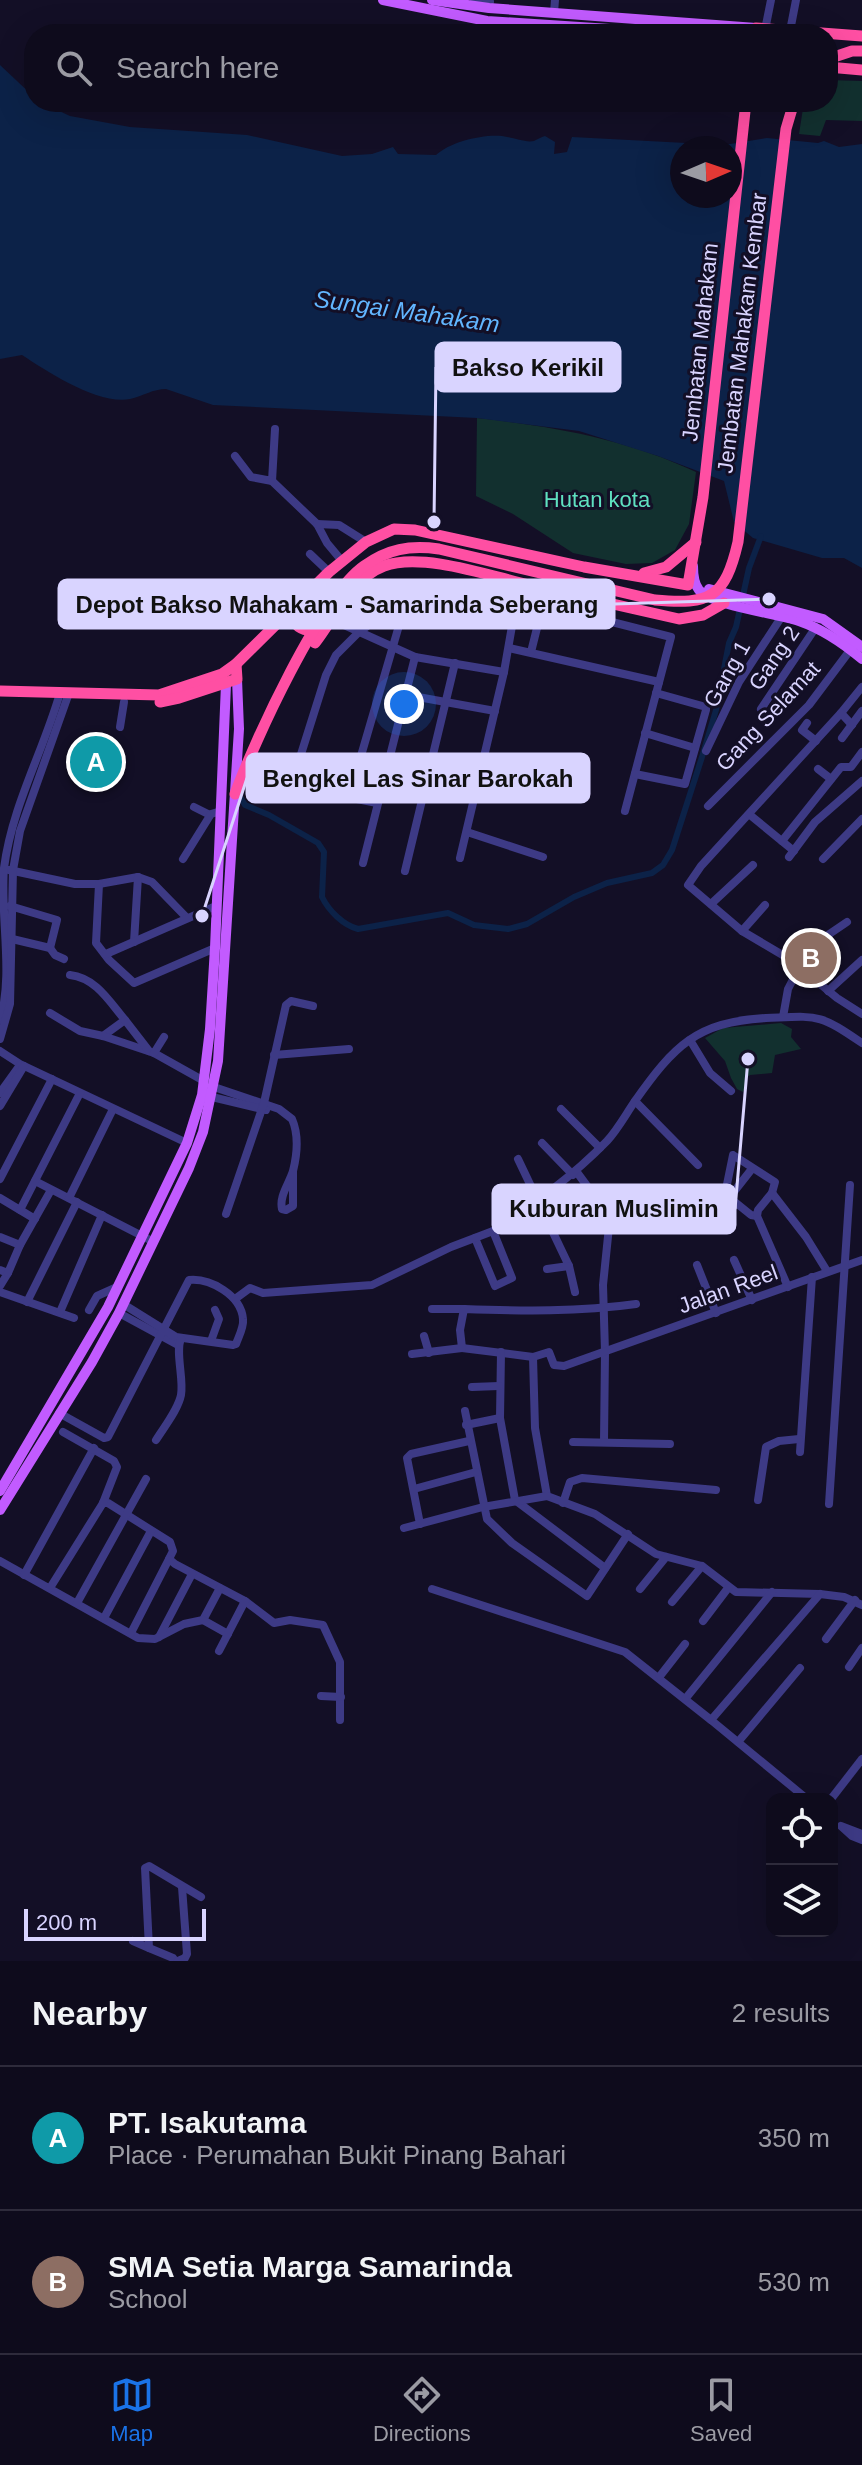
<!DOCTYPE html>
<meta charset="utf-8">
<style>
:root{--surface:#0e0b1c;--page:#1c1929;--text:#f1f3f6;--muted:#9b9ba3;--line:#2e2b3b;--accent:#1a73e8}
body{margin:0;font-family:Helvetica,sans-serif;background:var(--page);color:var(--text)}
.controls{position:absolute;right:24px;bottom:24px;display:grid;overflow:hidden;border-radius:16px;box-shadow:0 8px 32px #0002}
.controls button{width:72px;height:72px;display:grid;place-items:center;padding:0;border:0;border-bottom:2px solid var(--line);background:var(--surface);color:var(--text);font:40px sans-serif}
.compass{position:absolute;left:670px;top:136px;width:72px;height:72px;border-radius:50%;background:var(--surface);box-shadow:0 8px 32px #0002;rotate:88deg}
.scale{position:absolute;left:24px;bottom:20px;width:182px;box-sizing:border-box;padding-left:8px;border:4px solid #d9d4ff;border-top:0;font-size:22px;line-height:28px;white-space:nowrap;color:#d9d4ff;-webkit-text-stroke:6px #130f26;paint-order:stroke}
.you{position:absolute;left:404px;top:704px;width:28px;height:28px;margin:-20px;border:6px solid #fff;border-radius:50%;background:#1a73e8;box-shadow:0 0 0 12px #1a73e833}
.badge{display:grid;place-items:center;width:52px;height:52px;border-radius:50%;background:var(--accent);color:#fff;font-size:26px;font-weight:700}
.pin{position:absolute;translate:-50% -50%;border:4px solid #fff;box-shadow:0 2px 8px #0006}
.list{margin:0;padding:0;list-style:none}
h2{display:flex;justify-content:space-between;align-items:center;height:104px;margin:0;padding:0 32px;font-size:34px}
h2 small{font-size:26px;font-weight:400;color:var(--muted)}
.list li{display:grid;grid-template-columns:52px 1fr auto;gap:24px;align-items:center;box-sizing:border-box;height:144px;padding:0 32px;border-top:2px solid var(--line)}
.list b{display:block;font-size:30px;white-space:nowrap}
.list p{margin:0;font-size:26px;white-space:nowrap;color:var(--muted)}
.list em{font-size:26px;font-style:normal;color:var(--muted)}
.icon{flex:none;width:44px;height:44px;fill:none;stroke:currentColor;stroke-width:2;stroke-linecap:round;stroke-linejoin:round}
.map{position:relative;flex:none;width:862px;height:1961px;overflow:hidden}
.search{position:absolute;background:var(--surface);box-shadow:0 8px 32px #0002;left:24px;right:24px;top:24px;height:88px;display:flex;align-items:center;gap:20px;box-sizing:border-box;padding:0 28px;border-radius:32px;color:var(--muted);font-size:30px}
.sheet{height:392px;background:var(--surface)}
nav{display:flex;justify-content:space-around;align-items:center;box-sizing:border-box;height:112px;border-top:2px solid var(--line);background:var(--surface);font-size:22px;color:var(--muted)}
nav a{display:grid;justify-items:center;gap:4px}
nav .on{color:var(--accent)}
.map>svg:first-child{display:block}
.green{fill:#12302f}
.water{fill:#0c2248;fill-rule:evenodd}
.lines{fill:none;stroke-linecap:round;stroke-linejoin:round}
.canal{stroke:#0c2248;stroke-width:6}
.minor{stroke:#3d3a85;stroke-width:8}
.major{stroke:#c25bff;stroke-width:10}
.highway{stroke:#ff4fa3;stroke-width:11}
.labels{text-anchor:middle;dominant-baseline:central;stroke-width:6;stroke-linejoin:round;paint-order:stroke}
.street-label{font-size:22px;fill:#d9d4ff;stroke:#130f26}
.park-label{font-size:22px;fill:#5fe0c0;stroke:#130f26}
.water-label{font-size:24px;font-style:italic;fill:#62b6ff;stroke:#130f26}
.leader{fill:none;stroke:#d9d4ff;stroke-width:3}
.callout-dot{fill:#d9d4ff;stroke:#130f26;stroke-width:3}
.callout{fill:#d9d4ff;stroke:#d9d4ff;stroke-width:3}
.callout-label{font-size:24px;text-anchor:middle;font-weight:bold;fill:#111}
</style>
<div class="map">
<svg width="862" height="1961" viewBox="0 0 862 1961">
<rect width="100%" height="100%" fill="#130f26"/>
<g class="green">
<polygon points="828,80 862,81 862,121 826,120 820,136 799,134 804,102 828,102"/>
<path d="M 477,418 C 552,426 627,439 696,472 L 689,524 L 675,550 L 652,563 L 626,564 L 573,553 L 513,514 L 476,496 Z"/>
<polygon points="781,1023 792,1029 791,1037 801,1049 775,1055 772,1073 750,1075 745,1079 746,1086 743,1092 737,1089 731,1078 725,1061 705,1038 723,1028"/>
</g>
<path class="water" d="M 0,65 L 34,97 L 34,102 L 40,102 L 70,116 L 130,127 L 247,135 L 342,156 L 372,154 L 393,147 L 398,154 L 436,155 C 450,142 482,134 502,136 C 511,137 525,143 534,141 C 538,139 541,137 545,136 L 555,142 L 554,154 L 567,152 L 572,137 L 724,145 L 767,138 L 818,143 L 824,141 L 839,147 L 862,144 L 862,568 L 844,558 L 822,558 L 753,538 L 734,522 L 724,481 L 658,456 L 579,431 L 477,418 L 213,405 L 166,389 C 153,389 143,396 130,399 C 98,405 48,372 22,355 L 0,359 ZM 682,148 L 730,148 L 730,196 L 682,196 Z"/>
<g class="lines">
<path class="canal" d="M 237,792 L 245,805 L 269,815 L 318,843 L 324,852 L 322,897 C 329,911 343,925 358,929 L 448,913 L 474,925 L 508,929 L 527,924 L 574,897 L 607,883 L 652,873 L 663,865 L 672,850 L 702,757 L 716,710 L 729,643 L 736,627 L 749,568 L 761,536"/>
<g class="minor">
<polyline points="474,0 490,2"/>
<polyline points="554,13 555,0"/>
<polyline points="765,30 771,0"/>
<polyline points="790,31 796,0"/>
<polyline points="235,456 251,477 272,481 275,429"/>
<polyline points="272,481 317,524 327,543 342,561"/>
<polyline points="317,524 339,525 366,542"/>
<polyline points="310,554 329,572"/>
<polyline points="333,620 415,657 504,672"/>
<polyline points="509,648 659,682"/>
<polyline points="531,652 542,608 608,621 671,637 625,811"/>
<polyline points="407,695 495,711"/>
<polyline points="761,709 816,627"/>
<polyline points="841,713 862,687"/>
<polyline points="807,723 802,730 816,741"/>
<polyline points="852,725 841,713 701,866 688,885 742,931 791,960 837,998 862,1014"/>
<polyline points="120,727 124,702"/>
<polyline points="645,733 695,748"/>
<polyline points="842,738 862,711"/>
<polyline points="706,751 739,682 784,613"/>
<polyline points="389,761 430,772 478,779"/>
<polyline points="818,769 831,779"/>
<polyline points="635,774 685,784 706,710 706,707 656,693"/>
<polyline points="241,776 377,803"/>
<polyline points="291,786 326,675 336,655 359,632 383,615 405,605 431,600 513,620"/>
<polyline points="349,797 405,605"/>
<polyline points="708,806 809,705 851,649"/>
<polyline points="194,807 210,815"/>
<polyline points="750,815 794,851"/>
<polyline points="467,832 543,857"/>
<polyline points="782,841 841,767 851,767 862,752"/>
<polyline points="789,857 815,822 862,781"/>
<polyline points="460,858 504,672 516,603"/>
<polyline points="183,859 211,814 221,811"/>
<polyline points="823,859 862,819"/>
<polyline points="363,863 415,657"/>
<polyline points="9,870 75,884 99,884 138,877 152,882 187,918"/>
<polyline points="405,871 455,663"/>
<polyline points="99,884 96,943 109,960 134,983 215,948"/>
<polyline points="711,904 753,865"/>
<polyline points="10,906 57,920 50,948"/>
<polyline points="742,931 765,905"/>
<polyline points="8,938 50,948 55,955 64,959"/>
<polyline points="134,942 138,877"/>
<polyline points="106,954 216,906"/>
<polyline points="791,960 847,922"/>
<path d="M 70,975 C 96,978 109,1001 125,1020 L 103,1036"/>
<polyline points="828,991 862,960"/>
<polyline points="50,1013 80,1031 103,1036 154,1053 204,1081"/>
<polyline points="783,1017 788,989 800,966"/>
<path d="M 0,1020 C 14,975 0,916 4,868 C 12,806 43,752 60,693"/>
<polyline points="125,1020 149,1051"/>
<polyline points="0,1039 10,1004 13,870 20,831 69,693"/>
<polyline points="690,1040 710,1073 731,1091"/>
<polyline points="0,1051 20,1064 187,1143"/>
<polyline points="154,1053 164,1037"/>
<polyline points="274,1055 349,1049"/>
<path d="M 214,1087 L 279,1109 L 292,1119 C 299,1135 297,1155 293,1171 C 289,1184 279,1196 282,1209 L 286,1210 L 293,1206 L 293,1171"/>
<polyline points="0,1093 20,1065"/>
<polyline points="212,1097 266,1110"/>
<polyline points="635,1101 698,1165"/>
<polyline points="0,1106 24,1066"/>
<polyline points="561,1109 600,1148"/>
<polyline points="542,1143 573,1175"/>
<polyline points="518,1159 569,1266 575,1292"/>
<polyline points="576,1171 610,1217 603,1285 605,1352 604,1441"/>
<polyline points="0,1179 52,1079"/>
<polyline points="35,1181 152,1241"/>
<polyline points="0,1198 35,1219"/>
<polyline points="69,1198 113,1109"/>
<polyline points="729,1198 751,1170"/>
<polyline points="20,1210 80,1093"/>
<polyline points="226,1214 264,1103 286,1005 291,1001 313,1006"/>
<polyline points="757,1216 751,1215 725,1194 733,1155 775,1182 772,1193"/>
<polyline points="0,1237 20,1245"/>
<path d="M 475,1238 L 495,1286 L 512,1278 L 493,1231 C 534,1204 572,1177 607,1141 C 618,1129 626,1114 635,1101 C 674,1046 696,1022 766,1018 C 819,1016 818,1013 862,1043"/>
<polyline points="734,1260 752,1300"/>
<polyline points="697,1265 716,1313"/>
<polyline points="547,1269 569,1266"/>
<polyline points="0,1270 8,1273 0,1286"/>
<polyline points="8,1273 20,1245 51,1190"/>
<polyline points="788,1287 757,1216 758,1210 772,1193 806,1237 827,1271"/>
<polyline points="0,1292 74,1318"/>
<polyline points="235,1299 250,1288 263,1293 372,1285 451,1247 493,1231"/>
<polyline points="27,1302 77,1202"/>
<polyline points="432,1309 464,1309"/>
<polyline points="89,1310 97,1296 117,1287"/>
<polyline points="60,1312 102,1215"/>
<polyline points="119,1313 178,1345"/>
<polyline points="424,1336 429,1353"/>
<polyline points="211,1341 219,1319 215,1310"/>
<polyline points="462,1348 533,1357 549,1352 554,1365 564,1366 862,1260"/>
<polyline points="501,1352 500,1418 515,1500 605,1568"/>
<path d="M 412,1354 L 462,1348 L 460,1330 L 464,1309 C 521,1311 579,1312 636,1304"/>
<polyline points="533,1357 535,1428 547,1496 595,1514 656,1554 702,1566 736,1592 820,1594 844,1597 862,1605"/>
<polyline points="472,1387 499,1386"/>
<polyline points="465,1411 487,1519 512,1543 587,1596 628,1534"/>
<path d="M 59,1413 L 104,1438 L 108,1437 L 189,1280 C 210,1278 241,1295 243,1319 C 244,1327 239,1336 236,1344 L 233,1345 L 176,1337 L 123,1304"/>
<polyline points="466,1425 500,1418"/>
<path d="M 156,1440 C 164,1427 178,1410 181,1395 C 184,1379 175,1351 181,1339"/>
<polyline points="573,1442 670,1444"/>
<polyline points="800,1452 812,1277"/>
<polyline points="414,1489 476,1472"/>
<polyline points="758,1500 766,1447 779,1441 799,1439"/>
<polyline points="103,1503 108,1503 170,1542 173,1551 169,1559 175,1564 245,1601 274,1623 290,1620 323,1625 340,1662 340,1720"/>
<polyline points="563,1503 570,1482 582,1478 716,1490"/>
<polyline points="829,1504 850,1185"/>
<polyline points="420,1524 407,1458 411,1454 469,1441"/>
<polyline points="404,1528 483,1507 547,1496"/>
<polyline points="0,1561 138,1638 155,1639 184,1624 203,1620 220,1588"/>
<polyline points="24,1575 94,1448"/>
<polyline points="50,1588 103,1503 117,1467 114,1461 63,1432"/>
<polyline points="432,1589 625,1652 711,1720"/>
<polyline points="640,1589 666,1557"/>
<polyline points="672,1602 702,1566"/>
<polyline points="77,1603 146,1479"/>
<polyline points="104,1618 151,1531"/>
<polyline points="203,1620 228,1634"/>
<polyline points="703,1621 728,1588"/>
<polyline points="131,1633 169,1559"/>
<polyline points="159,1637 192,1574"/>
<polyline points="826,1639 855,1600"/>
<polyline points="219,1651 245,1601"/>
<polyline points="849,1667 862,1648"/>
<polyline points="660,1676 685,1644"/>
<polyline points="321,1696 341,1697"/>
<polyline points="686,1698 772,1592"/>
<polyline points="738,1742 800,1668"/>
<polyline points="807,1799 711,1720 820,1594"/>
<polyline points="831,1799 862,1759"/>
<polyline points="862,1834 841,1826 852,1836 862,1840"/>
<polyline points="133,1941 149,1948"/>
<polyline points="175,1961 173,1958 149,1948 145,1868 149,1866 201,1897"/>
<polyline points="178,1961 185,1958 187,1954 182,1887"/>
</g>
<g class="major">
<polyline points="383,0 487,21 686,34"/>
<polyline points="432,0 489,8 756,28"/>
<path d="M 693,566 C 693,574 694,584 699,590 C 713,606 776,613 799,621 C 822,629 843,643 862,659"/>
<polyline points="709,589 823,619 862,647"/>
<polyline points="0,1491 108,1307 187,1143 202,1095 210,1029 215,948 226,684"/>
<polyline points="0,1510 92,1362 119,1313 189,1168 203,1132 218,1061 239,729 237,679"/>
</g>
<g class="highway">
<polyline points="755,34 756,28 862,36"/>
<polyline points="828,59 852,51 862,51"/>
<polyline points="828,67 862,70"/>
<polyline points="644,573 666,567 696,542"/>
<polyline points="308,593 310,609 315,612 325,613"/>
<path d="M 290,611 C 292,625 302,632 316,630"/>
<path d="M 315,643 C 335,617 352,578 384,566 C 422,552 490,576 529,585 C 579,596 629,608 679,619 L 703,615 L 724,603"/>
<polyline points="0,691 159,695 222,674 236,664 329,572 366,542 394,529 415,530 584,567 688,585 703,497 746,102"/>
<polyline points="160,702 179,698 237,679 236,664"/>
<path d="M 235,794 C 254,742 321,596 364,566 C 388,549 409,545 439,549 L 655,600 C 710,605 725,598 738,542 L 786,129 L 794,102"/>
</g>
</g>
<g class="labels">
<g class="street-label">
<text transform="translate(742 333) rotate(-83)">Jembatan Mahakam Kembar</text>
<text transform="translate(700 342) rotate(-84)">Jembatan Mahakam</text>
<text transform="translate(774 658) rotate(-56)">Gang 2</text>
<text transform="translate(727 674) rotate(-61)">Gang 1</text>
<text transform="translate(768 716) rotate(-47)">Gang Selamat</text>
<text transform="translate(728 1289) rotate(-20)">Jalan Reel</text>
</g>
<g class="park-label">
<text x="597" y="499">Hutan kota</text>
</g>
<g class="water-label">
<text transform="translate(407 311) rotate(8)">Sungai Mahakam</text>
</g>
</g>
<path class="leader" d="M434 522L436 367M769 599L614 604M202 916L247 778M748 1059L735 1209"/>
<g class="callout-dot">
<circle cx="434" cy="522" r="8"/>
<circle cx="769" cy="599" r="8"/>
<circle cx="202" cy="916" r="8"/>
<circle cx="748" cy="1059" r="8"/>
</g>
<g class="callout">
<rect x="436" y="343" width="184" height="48" rx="8"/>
<rect x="59" y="580" width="555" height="48" rx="8"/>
<rect x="247" y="754" width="342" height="48" rx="8"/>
<rect x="493" y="1185" width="242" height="48" rx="8"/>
</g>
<g class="callout-label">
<text x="528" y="376">Bakso Kerikil</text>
<text x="337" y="613">Depot Bakso Mahakam - Samarinda Seberang</text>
<text x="418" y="787">Bengkel Las Sinar Barokah</text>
<text x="614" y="1217">Kuburan Muslimin</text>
</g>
</svg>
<div class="controls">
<button><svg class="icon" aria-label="locate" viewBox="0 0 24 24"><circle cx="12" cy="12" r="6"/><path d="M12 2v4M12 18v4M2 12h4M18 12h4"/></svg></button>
<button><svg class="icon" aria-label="layers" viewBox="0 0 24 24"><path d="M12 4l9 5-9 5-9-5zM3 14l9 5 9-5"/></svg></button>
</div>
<svg class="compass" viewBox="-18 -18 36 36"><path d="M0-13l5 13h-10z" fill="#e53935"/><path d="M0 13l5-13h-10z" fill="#9b9ba3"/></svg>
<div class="scale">200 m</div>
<div class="you"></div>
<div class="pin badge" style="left:96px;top:762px;background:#0f9aa8">A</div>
<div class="pin badge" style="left:811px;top:958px;background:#8d6e63">B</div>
<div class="search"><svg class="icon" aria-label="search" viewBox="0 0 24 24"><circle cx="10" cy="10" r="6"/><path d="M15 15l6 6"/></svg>Search here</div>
</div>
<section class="sheet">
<h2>Nearby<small>2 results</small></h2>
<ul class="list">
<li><span class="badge" style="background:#0f9aa8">A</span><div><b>PT. Isakutama</b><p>Place · Perumahan Bukit Pinang Bahari</p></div><em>350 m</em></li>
<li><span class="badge" style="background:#8d6e63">B</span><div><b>SMA Setia Marga Samarinda</b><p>School</p></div><em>530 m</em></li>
</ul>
</section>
<nav>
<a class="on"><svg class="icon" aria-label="map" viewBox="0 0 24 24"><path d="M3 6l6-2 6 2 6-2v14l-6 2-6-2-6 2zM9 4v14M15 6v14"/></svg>Map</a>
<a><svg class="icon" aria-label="directions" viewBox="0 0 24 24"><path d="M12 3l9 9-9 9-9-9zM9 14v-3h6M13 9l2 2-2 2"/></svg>Directions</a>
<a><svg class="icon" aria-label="saved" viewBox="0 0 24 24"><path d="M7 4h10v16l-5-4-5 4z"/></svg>Saved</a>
</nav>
